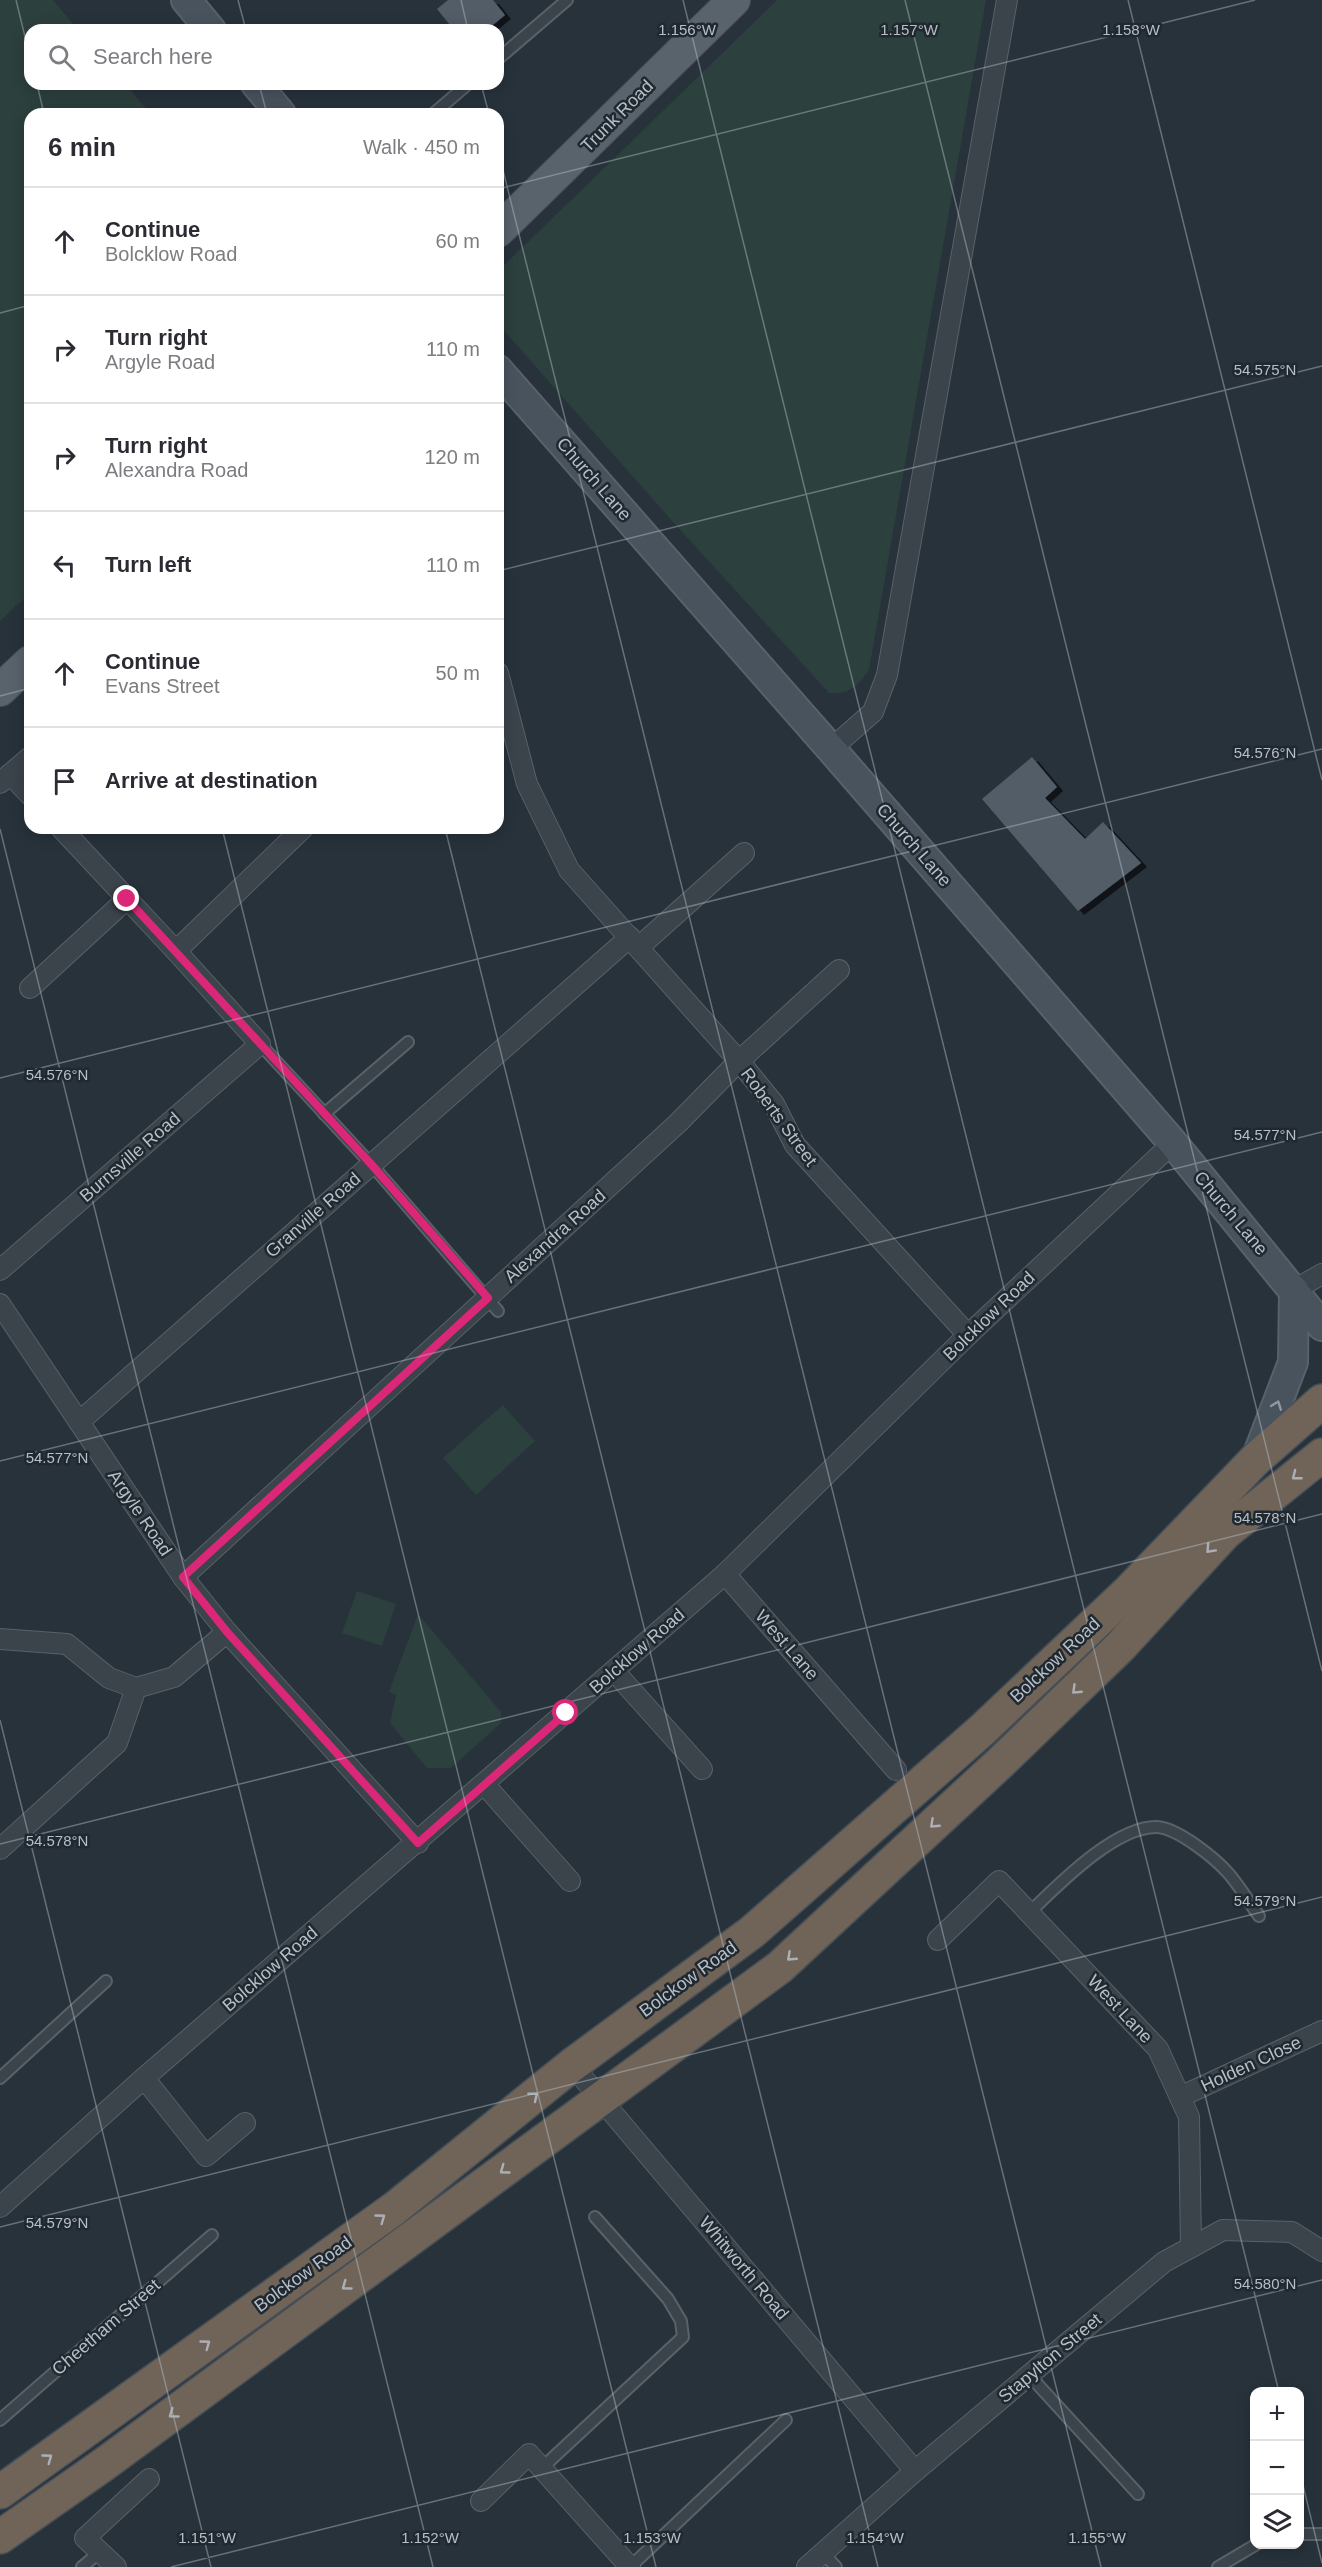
<!DOCTYPE html>
<meta charset="utf-8">
<style>
:root{--surface:#fff;--page:#f7f7f7;--text:#2b2b33;--muted:#7c7c81;--line:#e1e1e2}
body{margin:0;font-family:Helvetica,sans-serif;background:var(--page);color:var(--text)}
.controls{position:absolute;right:18px;bottom:18px;display:grid;overflow:hidden;border-radius:12px;box-shadow:0 3px 15px #0003}
.controls button{width:54px;height:54px;display:grid;place-items:center;padding:0;border:0;border-bottom:2px solid var(--line);background:var(--surface);color:var(--text);font:30px sans-serif}
.stop{position:absolute;width:18px;height:18px;margin:-14px;border:4px solid #db2777;border-radius:50%;background:#fff}
.stop.end{background:#db2777;border-color:#fff;box-shadow:0 2px 6px #0008}
.list{margin:0;padding:0;list-style:none}
h2{display:flex;justify-content:space-between;align-items:center;height:78px;margin:0;padding:0 24px;font-size:26px}
h2 small{font-size:20px;font-weight:400;color:var(--muted)}
.list li{display:grid;grid-template-columns:39px 1fr auto;gap:18px;align-items:center;box-sizing:border-box;height:108px;padding:0 24px;border-top:2px solid var(--line)}
.list b{display:block;font-size:22px;white-space:nowrap}
.list p{margin:0;font-size:20px;white-space:nowrap;color:var(--muted)}
.list em{font-size:20px;font-style:normal;color:var(--muted)}
.icon{flex:none;width:33px;height:33px;fill:none;stroke:currentColor;stroke-width:2;stroke-linecap:round;stroke-linejoin:round}
.map{position:relative;flex:none;width:1322px;height:2567px;overflow:hidden}
.search{position:absolute;background:var(--surface);box-shadow:0 3px 15px #0003;left:24px;top:24px;width:480px;height:66px;display:flex;align-items:center;gap:15px;box-sizing:border-box;padding:0 21px;border-radius:18px;color:var(--muted);font-size:22px}
.panel{position:absolute;background:var(--surface);box-shadow:0 3px 15px #0003;left:24px;top:108px;width:480px;height:726px;border-radius:18px}
.map>svg:first-child{display:block}
.green{fill:#2c403e}
.building{fill:#535d68;filter:url(#shadow)}
.lines{fill:none;stroke-linecap:round;stroke-linejoin:round}
.lane-casing{stroke:#596169;stroke-width:14}
.street-casing{stroke:#596169;stroke-width:22}
.secondary-casing{stroke:#596169;stroke-width:32}
.primary-casing{stroke:#474f57;stroke-width:34}
.highway-casing{stroke:#464e56;stroke-width:36}
.lane{stroke:#3b434b;stroke-width:10}
.street{stroke:#3b434b;stroke-width:20}
.secondary{stroke:#49535e;stroke-width:28}
.primary{stroke:#59636b;stroke-width:32}
.highway{stroke:#706459;stroke-width:33}
.oneway{stroke:#9099a2}
.oneway2{stroke:#acb0b6}
.route{stroke:#db2777;stroke-width:8}
.ticks{fill:none;stroke:#b6bec7;stroke-width:1.5;stroke-opacity:0.45}
.labels{text-anchor:middle;dominant-baseline:central;stroke-width:5;stroke-linejoin:round;paint-order:stroke}
.street-label{font-size:18px;fill:#b6bec7;stroke:#202830}
.ticks-label{font-size:15px;text-anchor:middle;fill:#b6bec7;stroke:#202830;stroke-width:5;stroke-linejoin:round;paint-order:stroke}
</style>
<div class="map">
<svg width="1322" height="2567" viewBox="0 0 1322 2567">
<defs>
<filter id="shadow"><feDropShadow dx="6" dy="4" stdDeviation="0" flood-color="#0009"/></filter>
</defs>
<rect width="100%" height="100%" fill="#27323b"/>
<g class="green">
<polygon points="0,0 53,0 78,30 30,30 30,84 125,84 151,114 30,114 30,593 0,621"/>
<path d="M 777,0 L 986,0 L 869,670 C 858,686 849,695 829,693 L 673,522 L 498,324 L 498,271 Z"/>
<polygon points="503,1405 535,1441 476,1495 443,1458"/>
<polygon points="357,1591 396,1604 382,1646 342,1633"/>
<polygon points="418,1614 501,1712 501,1723 451,1768 427,1768 390,1723 396,1695 389,1692"/>
</g>
<g class="building">
<polygon points="448,0 493,0 505,15 487,30 454,30 437,9"/>
<polygon points="1032,757 1057,787 1045,798 1085,839 1103,822 1141,863 1078,911 982,799"/>
</g>
<g class="lines">
<defs>
<g id="lane">
<polyline points="498,59 567,0"/>
<polyline points="433,114 468,84"/>
<polyline points="260,1044 371,1164 498,1311"/>
<polyline points="324,1114 408,1042"/>
<path d="M 1029,1913 C 1058,1885 1115,1826 1157,1827 C 1178,1828 1216,1859 1229,1874 C 1240,1887 1249,1902 1259,1916"/>
<polyline points="0,2078 106,1981"/>
<polyline points="1029,2375 1138,2494"/>
<polyline points="0,2420 212,2235"/>
<polyline points="543,2467 683,2337 681,2321 668,2299 595,2217"/>
<polyline points="1300,2534 1322,2534"/>
<polyline points="823,2553 836,2567"/>
<polyline points="82,2567 100,2552"/>
<polyline points="630,2567 786,2420"/>
<polyline points="1218,2567 1257,2544"/>
</g>
<g id="street">
<polyline points="498,673 527,784 569,870 739,1061 774,1104 795,1145 968,1335"/>
<polyline points="831,749 873,712 887,675 1007,0"/>
<polyline points="10,774 30,795"/>
<polyline points="0,783 30,757"/>
<polyline points="639,947 744,853"/>
<polyline points="176,951 303,828"/>
<polyline points="30,988 127,899"/>
<polyline points="0,1270 260,1044 176,951 61,828"/>
<polyline points="1294,1290 1322,1274"/>
<polyline points="0,1304 183,1577 227,1632 418,1843"/>
<polyline points="79,1422 630,937"/>
<polyline points="725,1574 896,1770"/>
<polyline points="183,1577 678,1123 739,1061 839,970"/>
<polyline points="0,1639 67,1644 109,1678 136,1688"/>
<polyline points="614,1671 702,1769"/>
<polyline points="484,1784 570,1881"/>
<polyline points="0,1849 117,1743 136,1688 174,1677 227,1632"/>
<polyline points="938,1940 999,1881 1158,2049 1189,2117 1191,2247"/>
<polyline points="572,2065 915,2471"/>
<polyline points="144,2078 206,2156 245,2123"/>
<polyline points="1180,2097 1322,2031"/>
<polyline points="0,2207 144,2078 725,1574 968,1335 1173,1143"/>
<polyline points="481,2501 529,2454 630,2567"/>
<polyline points="116,2567 85,2538 149,2479"/>
<polyline points="807,2567 915,2471 1164,2262 1223,2230 1292,2232 1322,2251"/>
</g>
<g id="secondary">
<polyline points="186,0 211,30"/>
<polyline points="256,84 281,114"/>
<polyline points="498,370 831,749 1173,1143 1322,1326"/>
<polyline points="1256,1459 1293,1362 1294,1290"/>
</g>
<g id="primary">
<polyline points="498,231 734,0"/>
<polyline points="0,690 30,662"/>
</g>
<g id="highway">
<polyline points="0,2492 395,2208 572,2065 752,1932 982,1730 1129,1591 1256,1459 1322,1401"/>
<polyline points="0,2537 103,2465 780,1967 1001,1762 1120,1647 1225,1533 1322,1455"/>
</g>
</defs>
<use href="#lane" class="lane-casing"/>
<use href="#street" class="street-casing"/>
<use href="#secondary" class="secondary-casing"/>
<use href="#primary" class="primary-casing"/>
<use href="#highway" class="highway-casing"/>
<use href="#lane" class="lane"/>
<use href="#street" class="street"/>
<use href="#secondary" class="secondary"/>
<use href="#primary" class="primary"/>
<use href="#highway" class="highway"/>
</g>
<defs><path id="oneway-chevron" d="M-2-3.5L2.5 0L-2 3.5" fill="none" stroke-width="1.6" stroke-linecap="round" stroke-linejoin="round" transform="scale(1.5)"/></defs>
<use class="oneway" href="#oneway-chevron" transform="translate(1277 1405) rotate(-69)"/>
<g class="oneway2">
<use href="#oneway-chevron" transform="translate(1296 1476) rotate(142)"/>
<use href="#oneway-chevron" transform="translate(1210 1549) rotate(133)"/>
<use href="#oneway-chevron" transform="translate(1076 1690) rotate(136)"/>
<use href="#oneway-chevron" transform="translate(934 1824) rotate(137)"/>
<use href="#oneway-chevron" transform="translate(791 1957) rotate(137)"/>
<use href="#oneway-chevron" transform="translate(534 2096) rotate(-39)"/>
<use href="#oneway-chevron" transform="translate(504 2170) rotate(144)"/>
<use href="#oneway-chevron" transform="translate(381 2218) rotate(-36)"/>
<use href="#oneway-chevron" transform="translate(346 2286) rotate(144)"/>
<use href="#oneway-chevron" transform="translate(206 2344) rotate(-36)"/>
<use href="#oneway-chevron" transform="translate(173 2414) rotate(144)"/>
<use href="#oneway-chevron" transform="translate(48 2458) rotate(-36)"/>
</g>
<g class="lines">
<polyline class="route" points="127,899 371,1164 488,1298 183,1577 227,1632 418,1843 566,1713"/>
</g>
<path class="ticks" d="M 16,0 L 30,57M 238,0 L 246,30M 461,0 L 468,30M 683,0 L 1279,2392M 905,0 L 1322,1671M 1128,0 L 1322,780M 37,84 L 44,114M 259,84 L 267,114M 481,84 L 489,114M 498,150 L 1101,2567M 498,189 L 1255,0M 0,313 L 30,305M 498,571 L 1322,366M 0,696 L 30,688M 222,828 L 656,2567M 445,828 L 878,2567M 0,829 L 433,2567M 0,1078 L 1322,749M 0,1461 L 1322,1132M 0,1720 L 211,2567M 0,1844 L 1322,1514M 0,2227 L 1322,1897M 1300,2473 L 1322,2563M 171,2567 L 1322,2280"/>
<g class="labels">
<g class="street-label">
<text transform="translate(617 116) rotate(-45)">Trunk Road</text>
<text transform="translate(594 479) rotate(49)">Church Lane</text>
<text transform="translate(914 845) rotate(49)">Church Lane</text>
<text transform="translate(779 1117) rotate(54)">Roberts Street</text>
<text transform="translate(130 1157) rotate(-41)">Burnsville Road</text>
<text transform="translate(1231 1213) rotate(50)">Church Lane</text>
<text transform="translate(313 1215) rotate(-41)">Granville Road</text>
<text transform="translate(555 1236) rotate(-42)">Alexandra Road</text>
<text transform="translate(989 1316) rotate(-44)">Bolcklow Road</text>
<text transform="translate(140 1513) rotate(56)">Argyle Road</text>
<text transform="translate(787 1645) rotate(49)">West Lane</text>
<text transform="translate(637 1651) rotate(-41)">Bolcklow Road</text>
<text transform="translate(1055 1660) rotate(-43)">Bolckow Road</text>
<text transform="translate(270 1969) rotate(-41)">Bolcklow Road</text>
<text transform="translate(688 1979) rotate(-36)">Bolckow Road</text>
<text transform="translate(1120 2009) rotate(47)">West Lane</text>
<text transform="translate(1251 2064) rotate(-25)">Holden Close</text>
<text transform="translate(744 2268) rotate(50)">Whitworth Road</text>
<text transform="translate(303 2274) rotate(-36)">Bolckow Road</text>
<text transform="translate(106 2327) rotate(-41)">Cheetham Street</text>
<text transform="translate(1050 2358) rotate(-40)">Stapylton Street</text>
</g>
</g>
<g class="ticks-label">
<text x="1131" y="35">1.158°W</text>
<text x="687" y="35">1.156°W</text>
<text x="909" y="35">1.157°W</text>
<text x="1265" y="375">54.575°N</text>
<text x="1265" y="758">54.576°N</text>
<text x="57" y="1080">54.576°N</text>
<text x="1265" y="1140">54.577°N</text>
<text x="57" y="1463">54.577°N</text>
<text x="1265" y="1523">54.578°N</text>
<text x="57" y="1846">54.578°N</text>
<text x="1265" y="1906">54.579°N</text>
<text x="57" y="2228">54.579°N</text>
<text x="1265" y="2289">54.580°N</text>
<text x="207" y="2543">1.151°W</text>
<text x="430" y="2543">1.152°W</text>
<text x="652" y="2543">1.153°W</text>
<text x="875" y="2543">1.154°W</text>
<text x="1097" y="2543">1.155°W</text>
</g>
</svg>
<div class="controls">
<button>+</button>
<button>−</button>
<button><svg class="icon" aria-label="layers" viewBox="0 0 24 24"><path d="M12 4l9 5-9 5-9-5zM3 14l9 5 9-5"/></svg></button>
</div>
<div class="stop" style="left:566px;top:1713px"></div>
<div class="stop end" style="left:127px;top:899px"></div>
<div class="search"><svg class="icon" aria-label="search" viewBox="0 0 24 24"><circle cx="10" cy="10" r="6"/><path d="M15 15l6 6"/></svg>Search here</div>
<section class="panel">
<h2>6 min<small>Walk · 450 m</small></h2>
<ul class="list">
<li><svg class="icon" aria-label="ahead" viewBox="0 0 24 24"><path d="M12 20V5M6 11l6-6 6 6"/></svg><div><b>Continue</b><p>Bolcklow Road</p></div><em>60 m</em></li>
<li><svg class="icon" aria-label="right" viewBox="0 0 24 24"><path d="M7 20v-9h11M14 6l5 5-5 5"/></svg><div><b>Turn right</b><p>Argyle Road</p></div><em>110 m</em></li>
<li><svg class="icon" aria-label="right" viewBox="0 0 24 24"><path d="M7 20v-9h11M14 6l5 5-5 5"/></svg><div><b>Turn right</b><p>Alexandra Road</p></div><em>120 m</em></li>
<li><svg class="icon" aria-label="left" viewBox="0 0 24 24"><path d="M17 20v-9H6M10 6l-5 5 5 5"/></svg><div><b>Turn left</b></div><em>110 m</em></li>
<li><svg class="icon" aria-label="ahead" viewBox="0 0 24 24"><path d="M12 20V5M6 11l6-6 6 6"/></svg><div><b>Continue</b><p>Evans Street</p></div><em>50 m</em></li>
<li><svg class="icon" aria-label="arrive" viewBox="0 0 24 24"><path d="M6 21V4h12l-3 4 3 4H6"/></svg><div><b>Arrive at destination</b></div></li>
</ul>
</section>
</div>
